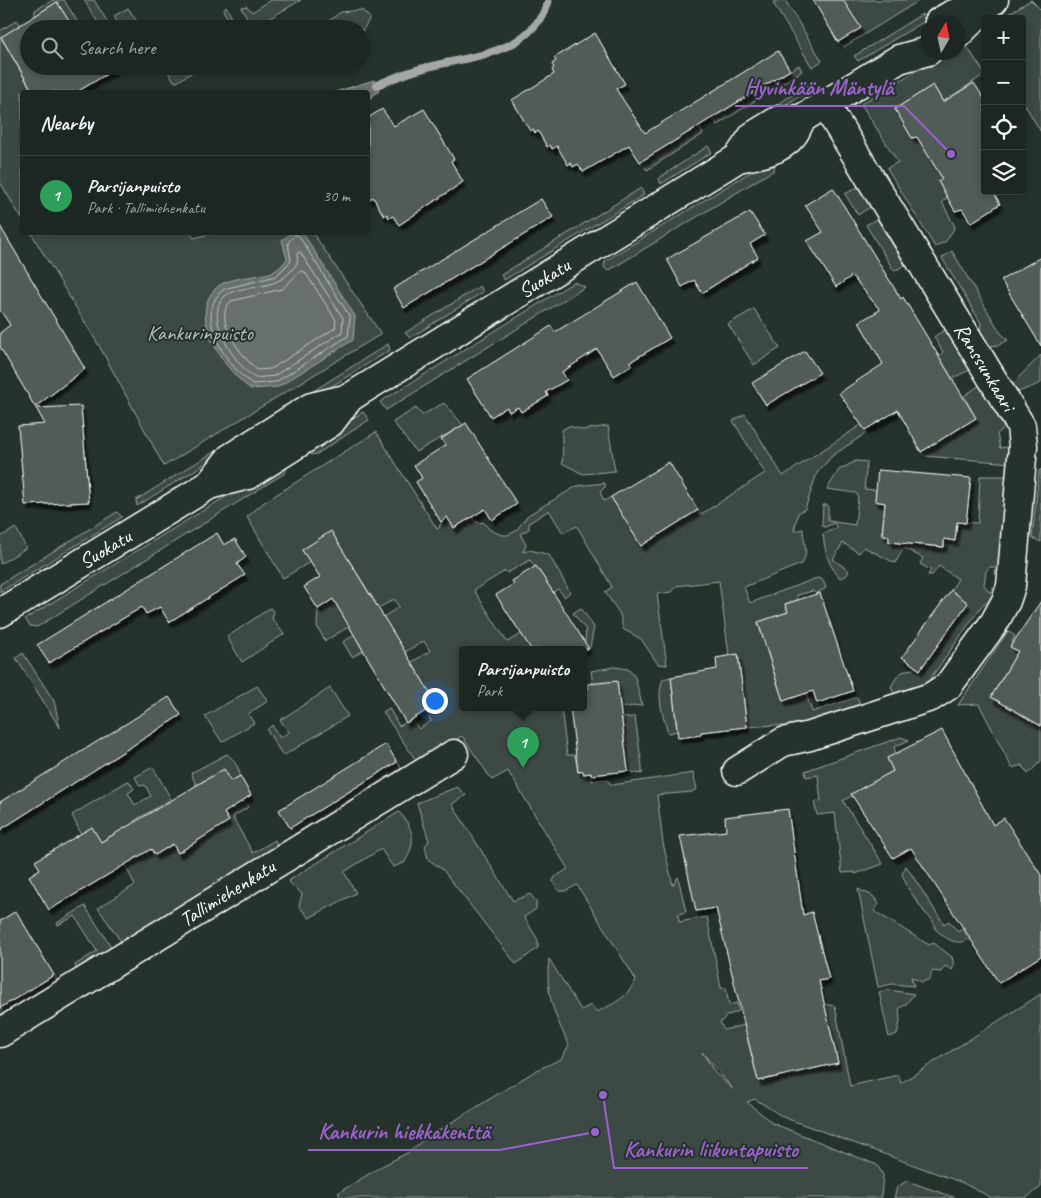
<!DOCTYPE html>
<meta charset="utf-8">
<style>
:root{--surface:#1c2622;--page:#252e2a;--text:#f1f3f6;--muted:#a0a5a5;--line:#3a4340;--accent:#db2777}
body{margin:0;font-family:Caveat,sans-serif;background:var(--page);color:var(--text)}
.controls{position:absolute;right:15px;top:15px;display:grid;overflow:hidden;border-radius:5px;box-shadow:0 2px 8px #0003}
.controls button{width:45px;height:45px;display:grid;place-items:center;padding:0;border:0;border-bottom:1px solid var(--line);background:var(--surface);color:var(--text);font:25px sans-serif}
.compass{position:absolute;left:921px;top:15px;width:45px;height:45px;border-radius:50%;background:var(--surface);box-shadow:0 2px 8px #0003;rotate:9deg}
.you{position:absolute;left:434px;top:700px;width:18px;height:18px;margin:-12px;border:4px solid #fff;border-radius:50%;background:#1a73e8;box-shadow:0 0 0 8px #1a73e833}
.badge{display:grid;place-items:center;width:32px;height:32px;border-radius:50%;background:var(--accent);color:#fff;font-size:16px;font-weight:700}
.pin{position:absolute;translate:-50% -41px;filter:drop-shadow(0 1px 2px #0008)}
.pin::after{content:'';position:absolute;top:26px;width:18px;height:15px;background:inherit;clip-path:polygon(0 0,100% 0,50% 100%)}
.popup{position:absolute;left:459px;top:646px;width:128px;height:65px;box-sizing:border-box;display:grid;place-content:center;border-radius:5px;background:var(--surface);filter:drop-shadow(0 1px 4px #0005);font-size:16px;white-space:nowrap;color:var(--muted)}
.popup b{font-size:19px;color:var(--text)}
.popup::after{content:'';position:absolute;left:50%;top:100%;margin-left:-10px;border:10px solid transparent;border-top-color:var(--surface)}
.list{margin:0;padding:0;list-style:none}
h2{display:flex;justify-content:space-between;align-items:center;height:65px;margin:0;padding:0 20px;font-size:21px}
h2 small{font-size:16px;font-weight:400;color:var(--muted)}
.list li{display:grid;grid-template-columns:32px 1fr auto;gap:15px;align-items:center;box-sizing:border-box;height:80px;padding:0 20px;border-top:1px solid var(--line)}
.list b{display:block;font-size:19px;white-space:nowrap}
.list p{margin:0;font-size:16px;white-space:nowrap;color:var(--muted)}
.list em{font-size:16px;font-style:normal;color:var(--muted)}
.icon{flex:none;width:28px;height:28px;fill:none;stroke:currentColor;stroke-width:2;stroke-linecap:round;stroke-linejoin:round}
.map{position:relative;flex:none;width:1041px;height:1198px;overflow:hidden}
.search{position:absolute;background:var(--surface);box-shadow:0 2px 8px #0003;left:20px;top:20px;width:350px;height:55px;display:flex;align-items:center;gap:12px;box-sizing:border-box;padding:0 18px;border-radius:28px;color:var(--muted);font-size:19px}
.panel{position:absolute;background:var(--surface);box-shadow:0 2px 8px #0003;left:20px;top:90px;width:350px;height:145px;border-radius:5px}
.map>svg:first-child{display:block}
.green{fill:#3e4944;stroke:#9ea4a2;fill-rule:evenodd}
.water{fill:#67706c;stroke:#a4a9a7}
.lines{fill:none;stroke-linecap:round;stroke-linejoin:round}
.shore{stroke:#c2c6c4;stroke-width:1}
.stream{stroke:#a4a9a7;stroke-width:8}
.building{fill:#515c57;stroke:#fff;filter:url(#shadow)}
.minor-casing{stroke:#fff;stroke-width:31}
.tertiary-casing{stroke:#fff;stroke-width:31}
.minor{stroke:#26332d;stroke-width:28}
.tertiary{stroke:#26332d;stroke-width:28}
.labels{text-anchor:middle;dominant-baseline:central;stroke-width:4;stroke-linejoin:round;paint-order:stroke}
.street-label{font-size:21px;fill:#fff;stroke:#26332d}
.park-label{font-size:21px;fill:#bbbfbe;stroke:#26332d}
.leader{fill:none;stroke:#9c61cf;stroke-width:2}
.callout-dot{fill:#9c61cf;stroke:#26332d;stroke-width:2}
.callout-label{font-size:22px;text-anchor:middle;font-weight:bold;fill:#9c61cf;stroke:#26332d;stroke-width:4;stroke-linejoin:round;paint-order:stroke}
</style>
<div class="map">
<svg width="1041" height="1198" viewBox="0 0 1041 1198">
<defs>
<filter id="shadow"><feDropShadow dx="3" dy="5.5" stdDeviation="1" flood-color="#0009"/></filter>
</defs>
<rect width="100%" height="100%" fill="#26332d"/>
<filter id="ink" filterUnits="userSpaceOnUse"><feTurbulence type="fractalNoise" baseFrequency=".02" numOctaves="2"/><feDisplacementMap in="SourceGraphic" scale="10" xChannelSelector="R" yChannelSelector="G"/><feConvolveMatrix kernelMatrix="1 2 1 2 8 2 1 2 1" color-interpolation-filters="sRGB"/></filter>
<g filter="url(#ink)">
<g class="green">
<polygon points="53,0 64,0 82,29 74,29 57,2 35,16 35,10"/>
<polygon points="84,0 94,0 112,29 102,29"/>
<polygon points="271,0 301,0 253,28 241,7 247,6 252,12"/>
<polygon points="778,0 785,0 822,61 812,67 773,3"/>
<polygon points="843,0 920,0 844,47 838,42 860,28"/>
<polygon points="1031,0 1041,10 1041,132 1022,100 1022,19 999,19"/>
<polygon points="226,6 237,29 221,29 230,23 223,10"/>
<polygon points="128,8 142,29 121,29 114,16"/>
<polygon points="362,10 370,18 361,33 361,29 317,29 341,12"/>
<polygon points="922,14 925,21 858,61 854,56"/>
<polygon points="17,20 21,25 1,38 32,92 22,92 22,219 0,182 0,31"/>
<polygon points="964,42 985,74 943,102 933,85 895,109 912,138 917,137 942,178 938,181 947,198 942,202 955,227 946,241 935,247 887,168 898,162 861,104 946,53 958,52 959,45"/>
<polygon points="799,65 802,71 717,125 713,118"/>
<polygon points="164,66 202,66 177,82 174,81"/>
<polygon points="808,85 815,87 770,114 768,110"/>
<polygon points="699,126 703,134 647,170 640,162"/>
<polygon points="708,146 712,152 661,184 659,178"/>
<polygon points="775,157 774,170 608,271 604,267 605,261"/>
<polygon points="858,187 870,207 858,215 845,194"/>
<polygon points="641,188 644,195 504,280 501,275"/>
<polygon points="877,219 905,265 894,271 866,225"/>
<polygon points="190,232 194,238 214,233 313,233 381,334 164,466 101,349 31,233"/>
<polygon points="952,251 1000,332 1008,340 999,345 989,346 980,336 981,323 942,258"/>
<polygon points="574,282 585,287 386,410 380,402"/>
<polygon points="480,286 483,292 410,338 405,333"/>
<polygon points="754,309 780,348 754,365 728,324"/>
<polygon points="946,329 970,370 952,378 939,356 943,352 934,337"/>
<polygon points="388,344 390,350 274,422 275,415"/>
<polygon points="1041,355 1041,383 1016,393 1012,387 1013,383"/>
<polygon points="980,385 1004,428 997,434 1000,448 1013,446 1012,463 924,456 921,452 976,418 964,396"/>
<polygon points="444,403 463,425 416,452 393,422 416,408 422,415"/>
<polygon points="363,412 369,420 317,454 312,455 305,449"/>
<path d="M 745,414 L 783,476 L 861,425 L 866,433 L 832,456 L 817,473 L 805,509 L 798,513 L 794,531 L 803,529 C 803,541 810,555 801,564 L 744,587 L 750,603 L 817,578 L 823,580 L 826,588 L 816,594 L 813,591 L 797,595 L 798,600 L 785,604 L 788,612 L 758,623 L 783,701 L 806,693 L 812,712 L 857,697 L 862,708 L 795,728 L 775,725 L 747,727 L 738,655 L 729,655 L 719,581 L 676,586 L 671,592 L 657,594 L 667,665 L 658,664 L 641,639 L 623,629 L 620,614 L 605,592 L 612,587 L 577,526 L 563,533 L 549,510 L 529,523 L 529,529 L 520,534 L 526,545 L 523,552 L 530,550 L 549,555 L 570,592 L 565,597 L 558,589 L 553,592 L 530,560 L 507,573 L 505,571 L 474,590 L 507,642 L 521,634 L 531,649 L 463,649 L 463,707 L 561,707 L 567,755 L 575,755 L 578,772 L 591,773 L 592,781 L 606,779 L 612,785 L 693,773 L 697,789 L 692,792 L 657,795 L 663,843 L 673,886 L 678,877 L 686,912 L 678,914 L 679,922 L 707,917 L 721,988 L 726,988 L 729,1005 L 737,1003 L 739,1011 L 726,1016 L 720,1023 L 724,1030 L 744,1025 L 758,1080 L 838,1062 L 823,1004 L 835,1006 L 850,1086 L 898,1075 L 901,1083 L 1041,994 L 1041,1187 L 1026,1198 L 992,1198 L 963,1183 L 783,1117 L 755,1099 L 747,1102 L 772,1123 L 877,1165 L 883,1175 L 881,1198 L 342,1198 L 338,1193 L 382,1166 L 409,1152 L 423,1140 L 537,1070 L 561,1059 L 569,1045 C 554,1013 545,995 549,959 L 581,1010 L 591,1005 L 597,1012 C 616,1002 625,1000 636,980 L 577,885 L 565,891 L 559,891 L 553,881 L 555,877 L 568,869 L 508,771 L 492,780 L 462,736 L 417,762 L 383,712 L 389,708 L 399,726 L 412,719 L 419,729 L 431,721 L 425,711 L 436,704 L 412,662 L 430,651 L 424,641 L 405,652 L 387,623 L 357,640 L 363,651 L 352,657 L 343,642 L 399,607 L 394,599 L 325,641 L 317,626 L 318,609 L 333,599 L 347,622 L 376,603 L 331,532 L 302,550 L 310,562 L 283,578 L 247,517 L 263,503 L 376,432 L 437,529 L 439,528 L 441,522 L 447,517 L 454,528 L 473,516 L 474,521 L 480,523 L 483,522 L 490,530 L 502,535 L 508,535 L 516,531 L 528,515 L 577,486 L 605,483 L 605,487 L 600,492 L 604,501 L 611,497 L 641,545 L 698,510 L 700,515 L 765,473 L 733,421 ZM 702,1052 L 733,1089 L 715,1073 Z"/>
<path d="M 569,426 L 583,430 L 608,426 L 615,471 L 583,474 L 562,463 C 564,451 561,442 562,430 Z"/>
<polygon points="246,432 253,434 137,506 136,500"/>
<polygon points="286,460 288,464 285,473 37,627 30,626 25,619"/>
<path d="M 856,461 L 867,462 L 864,489 L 876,490 L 875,501 L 885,503 L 882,535 L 889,536 L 889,542 L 944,547 L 944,539 L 955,540 L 957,522 L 978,523 L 980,476 L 1004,476 L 1010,480 L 1002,576 L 995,574 L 996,567 L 990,567 L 986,571 L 984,585 L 990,593 L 992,588 L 1000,587 C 995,597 993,600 983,604 L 921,692 L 897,700 L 891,687 C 897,676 900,670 913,669 L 916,667 L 920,670 L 968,603 L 951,590 L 958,579 L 939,566 L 932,575 L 928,575 L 931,570 L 920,564 L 923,558 L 904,548 L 895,563 L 864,547 L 859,553 L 843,543 L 833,559 L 849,571 L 846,576 L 840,578 C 828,565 825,552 823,534 L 837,528 L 834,523 L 825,527 L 822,526 L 823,505 L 828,505 L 828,521 L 855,525 L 858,497 L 856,493 L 827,489 L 839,470 Z"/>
<polygon points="1041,469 1041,542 1032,538 1039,471"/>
<polygon points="117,512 122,517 0,592 0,584"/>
<polygon points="16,528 26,548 0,564 0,537"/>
<polygon points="270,608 274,612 272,619 284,634 242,662 227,637"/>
<polygon points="581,608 594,627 590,647 583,651 583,649 576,649 585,643 586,630 573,613"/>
<polygon points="1008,631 1015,636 1010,646 1018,651 992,697 1041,726 1041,761 1028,774 1022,765 1012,768 979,704 958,705"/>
<polygon points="23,653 54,701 60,728 16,658"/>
<polygon points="614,667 628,669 635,677 642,705 620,708 593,684 591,671"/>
<path d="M 671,677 L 677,731 L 668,733 C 663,715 656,697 663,679 Z"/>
<polygon points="257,686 268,701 248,714 254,723 222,742 205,716"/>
<polygon points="330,688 348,716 283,756 267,730 272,725 280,738 289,732 280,720"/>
<polygon points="635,717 642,767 642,774 627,771 622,718"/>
<polygon points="901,737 909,740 894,747 896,754 887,758 893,771 843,801 883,864 855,874 855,872 842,873 835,813 817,815 814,802 821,801 818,775 806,777 805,771"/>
<path d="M 227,754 C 233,758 240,769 240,776 L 231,781 L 223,770 L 196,785 L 191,773 Z"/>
<polygon points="397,762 400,765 400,772 298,835 290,828"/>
<polygon points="153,767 171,799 134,821 155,855 173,844 179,853 199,840 198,839 228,821 224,813 242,801 248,805 247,808 234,816 234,820 253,853 275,840 278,847 122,943 98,908 135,885 125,865 129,862 112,835 101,842 81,834 72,815 126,782 129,781 134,789 128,793 135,805 151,796 145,785 140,786 135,777"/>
<polygon points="457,787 466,795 452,804 513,901 530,894 536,901 536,909 524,917 538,940 538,948 516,964 443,870 428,859 425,846 429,841 417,803"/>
<path d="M 399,812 C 414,829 417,843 404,863 L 393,867 L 381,849 L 344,872 L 356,893 L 309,918 L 299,906 L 302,894 L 288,881 Z"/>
<path d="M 906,866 L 944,924 L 949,921 L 958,932 L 962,929 L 969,939 C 955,947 946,938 935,929 L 935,925 L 931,918 L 925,913 L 908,888 L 902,874 Z"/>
<polygon points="858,889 873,896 879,904 874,911 929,945 934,943 952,957 954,965 952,970 945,966 941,972 932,971 930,979 922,982 911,977 914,986 892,984 878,987"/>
<polygon points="85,906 112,948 77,971 75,965 97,951 75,916 58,925 57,923"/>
<polygon points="54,975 59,983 0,1019 0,1008"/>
<polygon points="889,990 914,994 906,1004 899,1009 900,1022 897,1034 889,1037 879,992"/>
<polygon points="907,1181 956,1198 894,1198 897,1187"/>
</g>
<g class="water">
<polygon points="374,80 379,91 368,100 368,92 335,92"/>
<path d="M 292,233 L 303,233 L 355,316 L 353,340 L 278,387 L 251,389 C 225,372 183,311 220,285 C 234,276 257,278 272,272 C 278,270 283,264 287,259 L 282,240 Z"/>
</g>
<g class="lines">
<g class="shore">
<path d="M 295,235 L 299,236 L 350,317 L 348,336 L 276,382 L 253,384 C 227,368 192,314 224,289 L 276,276 L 291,261 L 288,243 Z"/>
<path d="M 300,252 L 343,318 L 342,332 L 274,376 L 255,378 C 236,366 202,316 225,296 C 239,284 270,292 289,273 C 295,267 299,263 297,254 Z"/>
<path d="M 301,271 L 305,272 L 336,320 L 335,328 L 271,369 L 257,370 C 243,357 211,319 231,301 L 282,289 Z"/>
</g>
<path class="stream" d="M 377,85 C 393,78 411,71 428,67 C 474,55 528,55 548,3"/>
</g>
<g class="building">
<polygon points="813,0 843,0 861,28 838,42"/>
<polygon points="57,2 74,29 29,29 29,66 120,66 77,92 33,92 1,37"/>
<polygon points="595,33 625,84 616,89 645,133 778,51 790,70 640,162 629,145 583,172 578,164 573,167 571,163 568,165 557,146 552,149 550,145 547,147 538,131 535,133 533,129 530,131 512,100 554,74 552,70 554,68 552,64 556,61 554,58"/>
<polygon points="974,83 985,100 985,191 993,191 1000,204 971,223 962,209 955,211 938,181 942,178 917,137 912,138 895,109 933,85 943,102"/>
<polygon points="382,109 394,126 424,109 454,159 451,161 463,182 399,225 393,216 389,218 387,214 384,216 373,197 368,200 368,118"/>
<polygon points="833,188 901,299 903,297 976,418 921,452 898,410 865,430 839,393 883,364 859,322 880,310 852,276 836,287 807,241 823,232 805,205"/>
<polygon points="541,199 553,217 404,308 393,289"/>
<polygon points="750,212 765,235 750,244 758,257 702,293 694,280 682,287 667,259"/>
<polygon points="0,226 85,369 35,407 0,347 0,333 10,325 0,310"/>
<polygon points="1041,257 1041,346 1001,280"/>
<polygon points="637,282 670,338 630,362 632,365 614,376 597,349 562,372 567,380 546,392 548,396 521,412 518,407 509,412 507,407 491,417 467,379 551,326 555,332"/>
<polygon points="805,351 820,373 766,405 752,383"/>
<polygon points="81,406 89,502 25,505 18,426 45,424 36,408"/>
<polygon points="466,423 517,504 492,520 485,509 454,528 447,517 441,522 416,482 422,478 414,465 446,445 441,439"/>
<polygon points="669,462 698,510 641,546 611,497"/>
<polygon points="878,470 971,478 966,523 957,522 955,541 944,539 944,547 889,542 889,536 882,535 885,503 875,501"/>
<polygon points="331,531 437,704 406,723 333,599 318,609 304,587 320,577 302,550"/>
<polygon points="217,533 224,545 235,539 246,557 237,564 245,575 169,622 160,607 146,614 142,607 49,663 37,645"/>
<polygon points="536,566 553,592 589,649 531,649 496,595 514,584 512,581"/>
<polygon points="951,590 968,603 920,670 902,657"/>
<polygon points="820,593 853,691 817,703 813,691 783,701 758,622 788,612 785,604"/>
<polygon points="1041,601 1041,726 991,697 1018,651 1010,647"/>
<polygon points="738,654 747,727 701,732 701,735 678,738 671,677 717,669 716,658"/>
<polygon points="617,681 628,771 591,775 591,773 583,774 583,771 578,772 570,707 583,707 583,690 588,689 588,684"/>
<polygon points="169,697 181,715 0,830 0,802"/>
<polygon points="942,730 993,825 1004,818 1041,875 1041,956 999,983 911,848 893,858 851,794 893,771 887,758"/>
<polygon points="386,744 397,762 290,828 279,810"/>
<polygon points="224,769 231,781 240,776 251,795 224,813 229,821 178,853 173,844 155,855 151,849 49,910 29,876 40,869 35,861 92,827 101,842"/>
<polygon points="788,809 803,915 812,912 829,979 819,981 838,1063 758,1081 716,908 696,911 680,836 726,831 725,817"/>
<polygon points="16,911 54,975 0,1008 0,921"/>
</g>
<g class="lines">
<defs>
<g id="minor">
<polyline points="737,771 783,742 810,736 931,697 948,686 994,623 1006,601 1011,586 1023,446 1021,426 825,104"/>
<polyline points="0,1033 454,754"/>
</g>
<g id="tertiary">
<polyline points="939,22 951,15 994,0"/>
<polyline points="958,34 989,3"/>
<polyline points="738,158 753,136 779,120 801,119 899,59 928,51"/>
<polyline points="209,485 230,458 311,407 349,398"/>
<path d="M 0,613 L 209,485 L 248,475 L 330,423 L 349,398 L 360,391 L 738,158 C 756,155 779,152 792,136 C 796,132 799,124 801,119"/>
</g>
</defs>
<use href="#minor" class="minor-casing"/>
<use href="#tertiary" class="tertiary-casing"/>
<use href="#minor" class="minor"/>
<use href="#tertiary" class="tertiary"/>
</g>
</g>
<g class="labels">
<g class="street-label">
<text transform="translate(544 278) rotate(-32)">Suokatu</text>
<text transform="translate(985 367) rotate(59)">Ranssunkaari</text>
<text transform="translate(105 549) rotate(-31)">Suokatu</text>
<text transform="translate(227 893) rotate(-32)">Tallimiehenkatu</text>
</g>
<g class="park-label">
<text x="200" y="333">Kankurinpuisto</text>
</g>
</g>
<path class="leader" d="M951 154L904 106H735M595 1132L500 1150H308M603 1095L614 1168H808"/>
<g class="callout-dot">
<circle cx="951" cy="154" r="5"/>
<circle cx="595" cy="1132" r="5"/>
<circle cx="603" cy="1095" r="5"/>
</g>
<g class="callout-label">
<text x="819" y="95">Hyvinkään Mäntylä</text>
<text x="404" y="1139">Kankurin hiekkakenttä</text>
<text x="711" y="1157">Kankurin liikuntapuisto</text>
</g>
</svg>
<div class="controls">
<button>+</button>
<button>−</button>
<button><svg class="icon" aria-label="locate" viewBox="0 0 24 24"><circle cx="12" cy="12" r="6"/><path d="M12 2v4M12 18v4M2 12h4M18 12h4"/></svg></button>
<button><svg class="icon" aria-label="layers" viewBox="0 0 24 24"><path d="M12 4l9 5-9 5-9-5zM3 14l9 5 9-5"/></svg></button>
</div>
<svg class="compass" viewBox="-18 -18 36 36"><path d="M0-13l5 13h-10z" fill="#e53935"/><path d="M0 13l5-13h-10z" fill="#a0a5a5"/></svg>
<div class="you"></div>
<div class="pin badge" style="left:523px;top:768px;background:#2e9e5b">1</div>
<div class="popup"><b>Parsijanpuisto</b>Park</div>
<div class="search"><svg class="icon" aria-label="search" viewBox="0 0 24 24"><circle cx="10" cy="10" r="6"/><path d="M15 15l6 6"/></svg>Search here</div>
<section class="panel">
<h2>Nearby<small></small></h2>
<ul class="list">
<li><span class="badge" style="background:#2e9e5b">1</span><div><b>Parsijanpuisto</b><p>Park · Tallimiehenkatu</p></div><em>30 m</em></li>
</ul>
</section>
</div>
